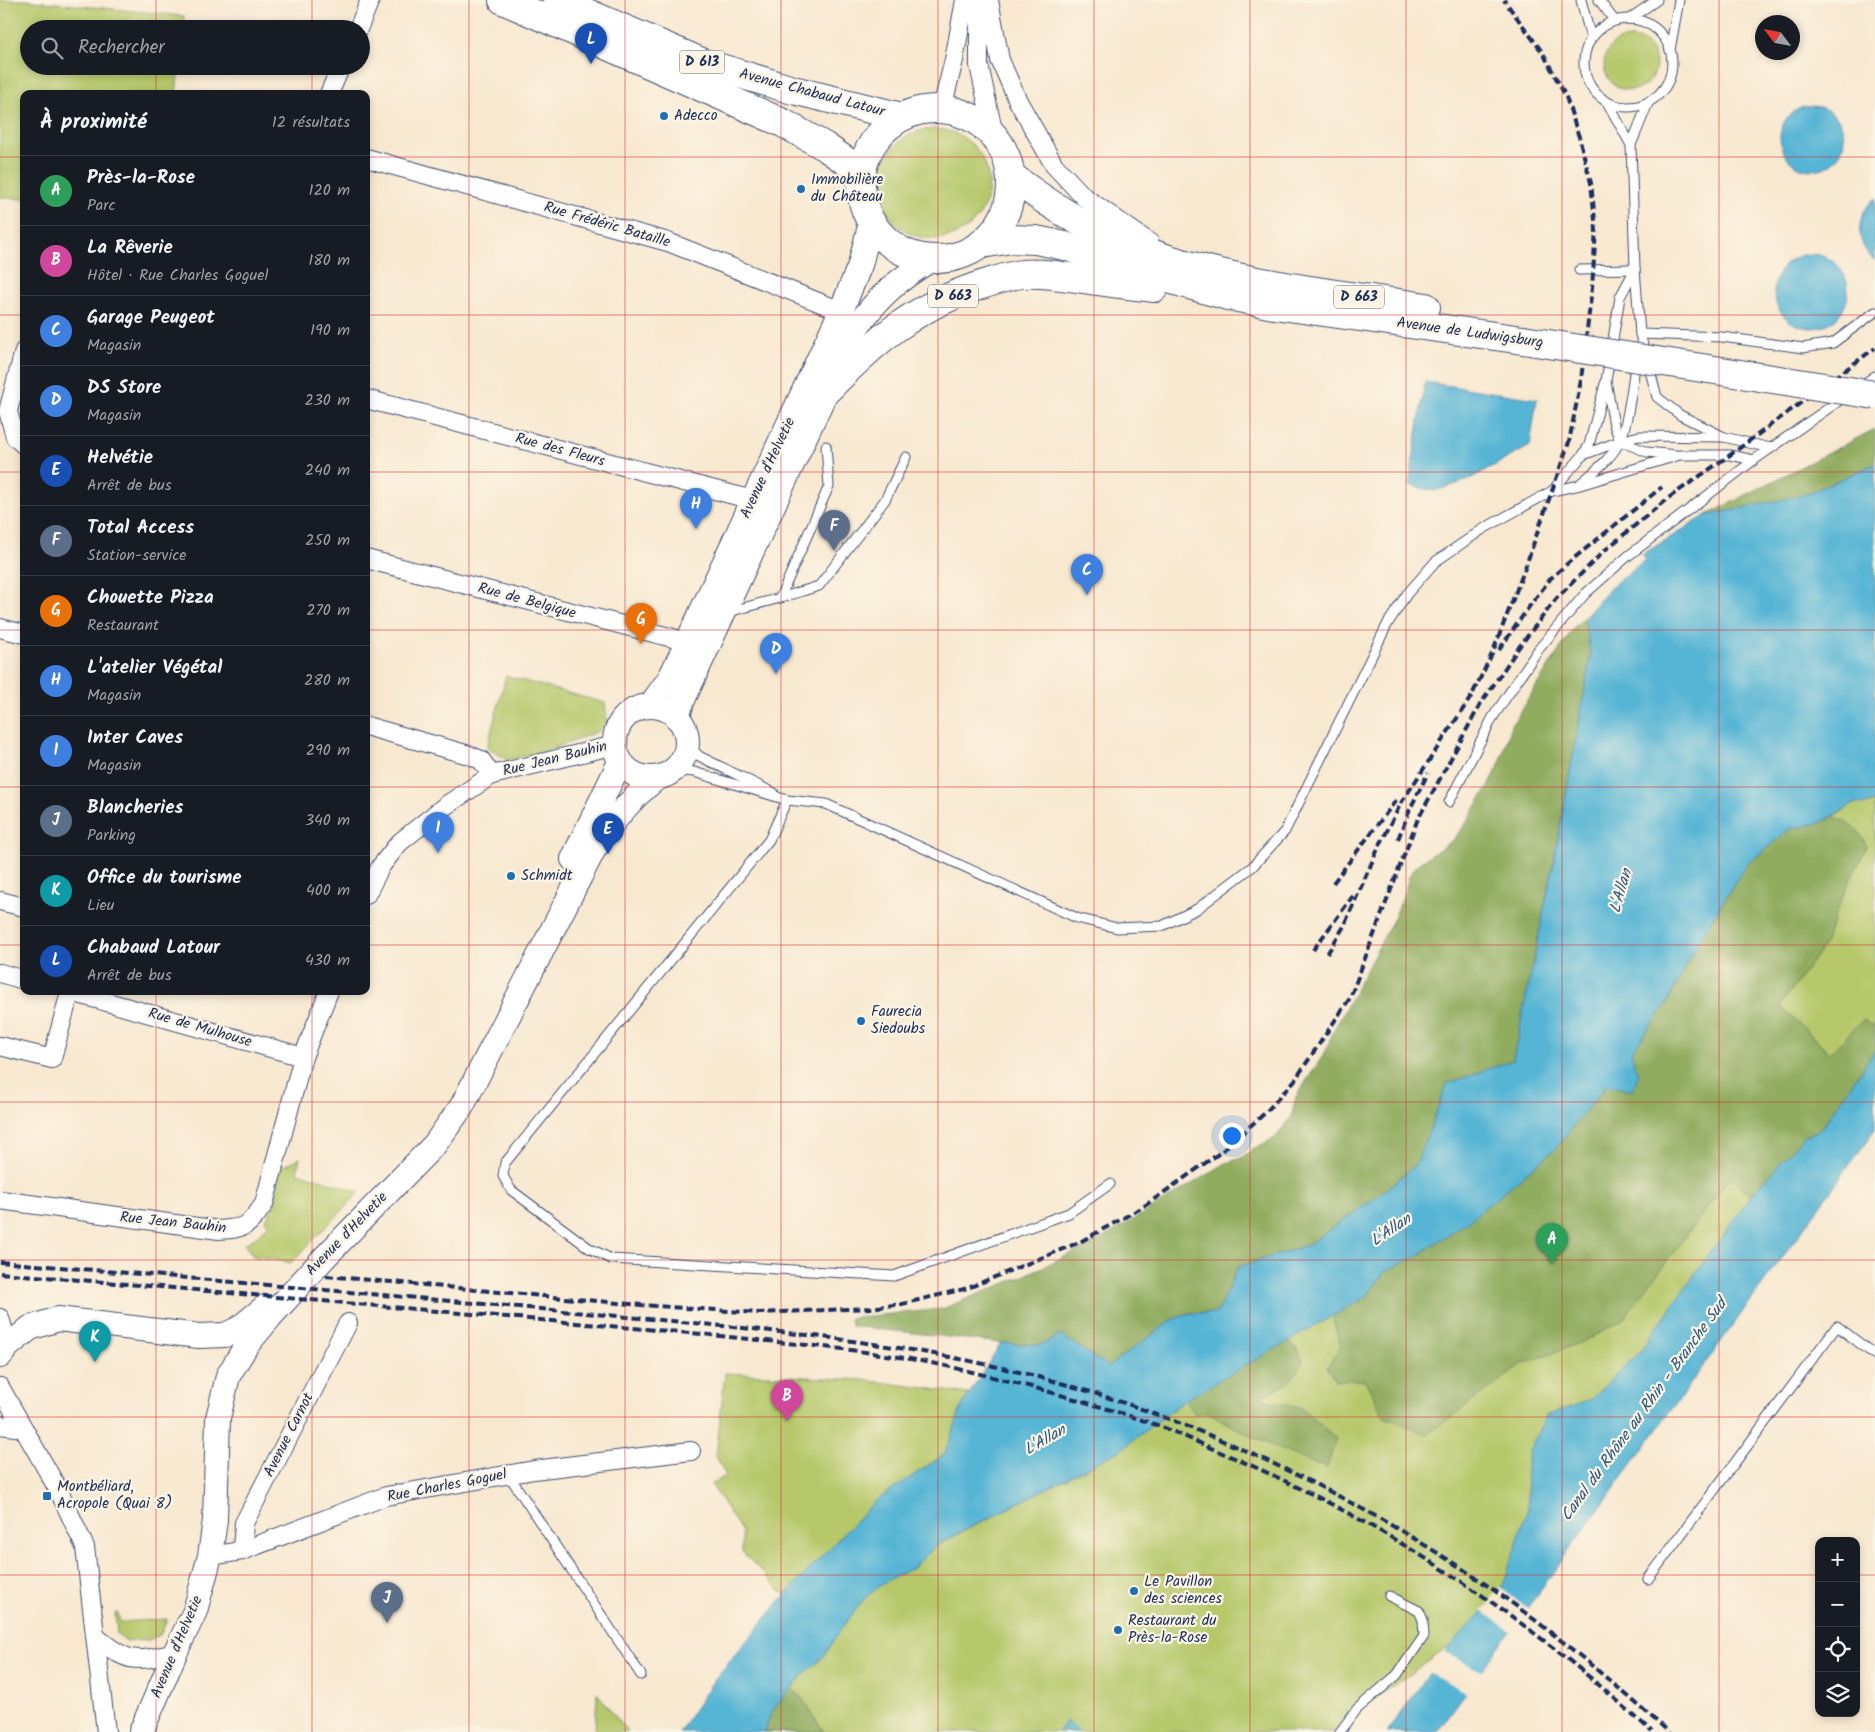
<!DOCTYPE html>
<html lang="fr">
<meta charset="utf-8">
<style>
:root{--surface:#171b24;--page:#242831;--text:#f1f3f6;--muted:#9ea1a6;--line:#363941;--accent:#1f6fb2}
body{margin:0;font-family:Kalam,sans-serif;background:var(--page);color:var(--text)}
.controls{position:absolute;right:15px;bottom:15px;display:grid;overflow:hidden;border-radius:10px;box-shadow:0 2px 8px #0003}
.controls button{width:45px;height:45px;display:grid;place-items:center;padding:0;border:0;border-bottom:1px solid var(--line);background:var(--surface);color:var(--text);font:25px sans-serif}
.compass{position:absolute;left:1755px;top:15px;width:45px;height:45px;border-radius:50%;background:var(--surface);box-shadow:0 2px 8px #0003;rotate:302deg}
.you{position:absolute;left:1231px;top:1135px;width:18px;height:18px;margin:-12px;border:4px solid #fff;border-radius:50%;background:#1a73e8;box-shadow:0 0 0 8px #1a73e833}
.badge{display:grid;place-items:center;width:32px;height:32px;border-radius:50%;background:var(--accent);color:#fff;font-size:16px;font-weight:700}
.pin{position:absolute;translate:-50% -41px;filter:drop-shadow(0 1px 2px #0008)}
.pin::after{content:'';position:absolute;top:26px;width:18px;height:15px;background:inherit;clip-path:polygon(0 0,100% 0,50% 100%)}
.list{margin:0;padding:0;list-style:none}
h2{display:flex;justify-content:space-between;align-items:center;height:65px;margin:0;padding:0 20px;font-size:21px}
h2 small{font-size:16px;font-weight:400;color:var(--muted)}
.list li{display:grid;grid-template-columns:32px 1fr auto;gap:15px;align-items:center;box-sizing:border-box;height:70px;padding:0 20px;border-top:1px solid var(--line)}
.list b{display:block;font-size:19px;white-space:nowrap}
.list p{margin:0;font-size:16px;white-space:nowrap;color:var(--muted)}
.list em{font-size:16px;font-style:normal;color:var(--muted)}
.icon{flex:none;width:28px;height:28px;fill:none;stroke:currentColor;stroke-width:2;stroke-linecap:round;stroke-linejoin:round}
.map{position:relative;flex:none;width:1875px;height:1732px;overflow:hidden}
.search{position:absolute;background:var(--surface);box-shadow:0 2px 8px #0003;left:20px;top:20px;width:350px;height:55px;display:flex;align-items:center;gap:12px;box-sizing:border-box;padding:0 18px;border-radius:28px;color:var(--muted);font-size:19px}
.panel{position:absolute;background:var(--surface);box-shadow:0 2px 8px #0003;left:20px;top:90px;width:350px;height:905px;border-radius:10px}
.map>svg:first-child{display:block}
.green{fill:#b6c86b;stroke:#687c64}
.forest{fill:#90ac5f;stroke:#566e5e}
.water{fill:#56b5d5;stroke:#38729a}
.pier{fill:#f8e8d0}
.lines{fill:none;stroke-linecap:round;stroke-linejoin:round}
.lane-casing{stroke:#3c4b6f;stroke-width:11}
.street-casing{stroke:#3c4b6f;stroke-width:20}
.secondary-casing{stroke:#3c4b6f;stroke-width:26}
.primary-casing{stroke:#3c4b6f;stroke-width:30}
.lane{stroke:#fff;stroke-width:9}
.street{stroke:#fff;stroke-width:18}
.secondary{stroke:#fff;stroke-width:24}
.primary{stroke:#fff;stroke-width:28}
.rail{stroke:#1b2f5e;stroke-width:4;stroke-dasharray:8 4;stroke-linecap:butt}
.primary-bridge-casing{stroke:#3c4b6f;stroke-width:30;stroke-linecap:butt}
.primary-bridge{stroke:#fff;stroke-width:28}
.grid{fill:none;stroke:#d62828;stroke-width:1;stroke-opacity:0.55}
.poi-dot{fill:#1f6fb2;stroke:#fcf5e5;stroke-width:2}
.labels{text-anchor:middle;dominant-baseline:central;stroke-width:4.5;stroke-linejoin:round;paint-order:stroke}
.shield{fill:#fcf5e5;stroke:#5e6a86;stroke-width:1}
.shield-label{font-size:14px;font-weight:bold;fill:#1b2f5e}
.street-label{font-size:15px;fill:#1b2f5e;stroke:#fcf5e5}
.poi-label{font-size:15px;fill:#1b2f5e;stroke:#fcf5e5;text-anchor:start}
.water-label{font-size:16px;font-style:italic;fill:#2d5782;stroke:#fcf5e5}
</style>
<div class="map">
<svg width="1875" height="1732" viewBox="0 0 1875 1732">
<rect width="100%" height="100%" fill="#fcf5e5"/>
<filter id="ink" filterUnits="userSpaceOnUse"><feTurbulence type="fractalNoise" baseFrequency=".02" numOctaves="2"/><feDisplacementMap in="SourceGraphic" scale="10" xChannelSelector="R" yChannelSelector="G"/><feConvolveMatrix kernelMatrix="1 2 1 2 8 2 1 2 1" color-interpolation-filters="sRGB"/></filter>
<filter id="wash" filterUnits="userSpaceOnUse"><feTurbulence type="fractalNoise" baseFrequency=".0096" numOctaves="4" result="noise"/><feDisplacementMap in="SourceGraphic" scale="20" xChannelSelector="R" yChannelSelector="G"/><feGaussianBlur stdDeviation="1.12" result="paint"/><feColorMatrix in="noise" values="0 0 0 0 0 0 0 0 0 0 0 0 0 0 0 0 0 1.4 0 .05"/><feComposite in="paint" operator="in"/></filter>
<g filter="url(#wash)">
<rect width="100%" height="100%" fill="#f8e8d0"/>
<g class="green">
<polygon points="0,0 23,0 184,16 183,29 29,29 29,66 179,66 176,94 24,94 24,199 0,197"/>
<circle cx="1630" cy="64" r="26"/>
<circle cx="934" cy="184" r="55"/>
<polygon points="506,676 605,703 607,723 599,731 571,742 547,751 507,760 487,748"/>
<polygon points="1875,802 1875,1051 1805,1135 1751,1196 1637,1355 1590,1400 1545,1416 1526,1470 1528,1508 1504,1583 1490,1606 1450,1645 1350,1717 1340,1732 764,1732 771,1712 801,1677 824,1656 843,1626 865,1598 886,1581 913,1568 936,1546 1119,1451 1185,1400 1366,1297 1834,816 1856,803 1865,805"/>
<polygon points="300,1158 297,1172 360,1192 291,1263 253,1256 244,1244 255,1238 269,1224 265,1221 274,1206 281,1167"/>
<polygon points="725,1373 864,1380 969,1394 962,1406 945,1454 873,1503 785,1595 742,1552 742,1532 711,1484 726,1476 716,1456"/>
<polygon points="115,1613 118,1613 120,1622 167,1619 161,1634 149,1640 127,1641 117,1634"/>
<polygon points="597,1693 628,1732 595,1732"/>
</g>
<g class="forest">
<polygon points="1875,429 1875,464 1804,495 1705,516"/>
<polygon points="1584,618 1591,655 1553,866 1513,1060 1447,1084 1416,1165 1371,1201 1308,1245 1238,1267 1217,1313 1190,1313 1172,1320 1108,1367 1061,1335 1041,1345 1001,1343 851,1326 850,1318 942,1309 1023,1276 1100,1240 1226,1163 1241,1158 1255,1148 1275,1138 1291,1118 1296,1097 1324,1054 1335,1028 1393,920 1401,902 1410,874 1419,863 1453,840 1466,823 1488,787 1499,766 1511,726 1574,627"/>
<polygon points="1834,816 1857,829 1867,846 1844,893 1823,947 1780,1006 1830,1053 1863,1020 1875,1027 1875,1051 1819,1131 1805,1135 1751,1196 1731,1176 1622,1321 1582,1342 1524,1363 1428,1434 1384,1417 1365,1380 1336,1380 1327,1367 1341,1347 1333,1320 1335,1314 1366,1297 1385,1271 1417,1256 1471,1219 1554,1150 1606,1085 1638,1075 1630,1053 1666,1005 1696,945 1745,866 1791,828 1818,824"/>
<path d="M 1288,1340 L 1299,1352 L 1303,1361 C 1289,1387 1285,1385 1261,1397 L 1272,1402 L 1300,1407 L 1336,1438 L 1327,1468 C 1286,1453 1245,1435 1208,1412 L 1195,1414 L 1185,1400 Z"/>
<polygon points="791,1688 801,1697 824,1732 764,1732 771,1712"/>
</g>
<g class="water">
<circle cx="1812" cy="138" r="32"/>
<path d="M 1875,198 L 1875,261 C 1854,243 1855,216 1875,198 Z"/>
<circle cx="1811" cy="291" r="37"/>
<polygon points="1425,382 1537,399 1530,446 1466,481 1434,491 1409,485"/>
<polygon points="1875,464 1875,802 1864,805 1856,803 1818,824 1791,828 1745,866 1696,945 1666,1005 1631,1053 1638,1075 1633,1091 1606,1085 1554,1150 1471,1219 1417,1256 1385,1271 1366,1297 1185,1400 1119,1451 936,1545 913,1568 886,1581 865,1598 843,1626 824,1656 801,1677 771,1712 764,1732 679,1732 714,1680 785,1595 873,1503 945,1454 962,1406 1001,1343 1041,1345 1061,1335 1108,1367 1172,1320 1190,1313 1217,1313 1238,1267 1308,1245 1371,1201 1416,1165 1447,1084 1513,1060 1553,866 1591,655 1584,618 1613,585 1645,560 1643,554 1705,516 1804,495"/>
<polygon points="1875,1051 1875,1130 1437,1732 1387,1732 1450,1645 1490,1606 1504,1583 1528,1508 1526,1470 1529,1451 1546,1416 1590,1400 1637,1355 1751,1196 1805,1135 1819,1131"/>
<polygon points="1066,1721 1078,1731 1079,1732 1059,1732"/>
</g>
<g class="pier">
<polygon points="1499,1587 1529,1609 1512,1632 1482,1611 1488,1605"/>
<polygon points="1443,1651 1483,1672 1468,1693 1428,1672"/>
</g>
</g>
<g filter="url(#ink)">
<g class="lines">
<defs>
<g id="lane">
<polyline points="1581,0 1591,38"/>
<polyline points="1599,0 1614,20"/>
<polyline points="1629,19 1657,0"/>
<circle cx="1628" cy="63" r="44"/>
<polyline points="1670,50 1679,0"/>
<polyline points="1649,101 1631,145 1635,269 1640,334 1657,397 1680,415 1724,437"/>
<polyline points="1607,102 1631,145"/>
<polyline points="1635,269 1620,297 1606,381 1614,425 1620,441 1647,452 1676,455"/>
<polyline points="1579,270 1635,269"/>
<polyline points="1640,334 1722,337 1803,348 1833,343 1875,312"/>
<polyline points="1861,386 1875,376"/>
<polyline points="1583,455 1589,445 1605,384"/>
<path d="M 1581,483 C 1595,471 1612,458 1620,441 C 1629,421 1632,383 1636,361"/>
<polyline points="1552,491 1583,455 1620,441 1639,436 1724,437 1770,448"/>
<polyline points="780,598 819,586 885,500 906,457"/>
<polyline points="728,612 780,598 829,486 826,446"/>
<polyline points="687,744 699,756 774,793"/>
<polyline points="674,770 694,772 787,800 826,804 1077,918 1117,928 1162,926 1197,909 1252,867 1285,831 1388,623 1407,594 1435,562 1483,529 1552,491 1580,485 1680,455 1730,455 1754,460"/>
<polyline points="787,800 769,840 505,1163 503,1176 511,1190 589,1248 611,1259 894,1276 1069,1213 1110,1184"/>
<polyline points="1449,802 1493,717 1538,650 1585,594 1628,556 1754,460 1846,396"/>
<polyline points="508,1474 641,1675"/>
<polyline points="1648,1579 1837,1326 1875,1355"/>
<polyline points="1340,1732 1357,1709 1397,1675 1424,1636 1423,1620 1419,1611 1389,1596"/>
</g>
<g id="street">
<polyline points="979,0 979,65 994,135"/>
<polyline points="989,0 1000,60 1018,101 1054,165 1084,197 1150,243"/>
<polyline points="358,29 370,0"/>
<polyline points="329,94 341,66"/>
<polyline points="942,108 954,60 965,0"/>
<polyline points="366,158 668,242 841,311"/>
<polyline points="24,351 8,411 15,437 24,445"/>
<polyline points="366,399 753,500"/>
<polyline points="366,559 673,638 687,643"/>
<polyline points="0,628 24,634"/>
<polyline points="366,726 469,755 481,760 492,775"/>
<polyline points="366,895 381,866 399,843 445,806 492,775 615,745"/>
<polyline points="0,901 24,907"/>
<polyline points="0,973 24,980"/>
<polyline points="68,991 303,1057"/>
<polyline points="0,1046 52,1059 70,992"/>
<path d="M 0,1200 L 219,1230 C 246,1228 248,1227 264,1204 L 303,1057 L 329,991"/>
<polyline points="0,1318 8,1346"/>
<polyline points="0,1387 59,1491 85,1547 106,1732"/>
<polyline points="0,1425 23,1428"/>
<polyline points="242,1551 244,1523 348,1323"/>
<polyline points="210,1556 242,1551 386,1496 534,1470 691,1451"/>
<path d="M 96,1637 C 129,1664 134,1662 175,1653"/>
</g>
<g id="secondary">
<polyline points="650,706 670,678 687,643 841,311 860,265 871,222"/>
<circle cx="651" cy="742" r="36"/>
<path d="M 677,718 L 682,702 L 855,329 C 879,296 897,280 932,259"/>
<polyline points="573,859 620,762"/>
<polyline points="0,1356 8,1346 30,1328 58,1319 199,1336 225,1335 238,1329 265,1307"/>
<path d="M 141,1732 L 175,1653 L 195,1611 L 210,1556 L 215,1520 L 218,1418 L 228,1376 L 246,1346 L 270,1317 L 324,1258 L 435,1144 L 462,1106 L 594,849 C 613,821 630,799 657,778"/>
</g>
<g id="primary">
<polyline points="503,0 783,123 824,146 862,172"/>
<polyline points="557,0 704,63 793,90 902,117"/>
<circle cx="936" cy="184" r="75"/>
<path d="M 1011,176 C 1043,200 1076,222 1112,238 C 1210,281 1320,291 1426,307"/>
<polyline points="982,244 1011,239 1036,240 1065,246 1127,267 1228,296 1274,305 1523,340"/>
<path d="M 826,391 C 874,342 912,308 978,286 C 992,282 1007,276 1022,274 C 1047,272 1073,278 1098,281 C 1116,284 1135,286 1154,288"/>
</g>
</defs>
<use href="#lane" class="lane-casing"/>
<use href="#street" class="street-casing"/>
<use href="#secondary" class="secondary-casing"/>
<use href="#primary" class="primary-casing"/>
<use href="#lane" class="lane"/>
<use href="#street" class="street"/>
<use href="#secondary" class="secondary"/>
<use href="#primary" class="primary"/>
<g class="rail">
<polyline points="1499,650 1531,604 1551,578 1568,563 1662,487"/>
<polyline points="1398,839 1410,809 1428,773"/>
<polyline points="1333,883 1397,799"/>
<polyline points="1313,950 1353,896"/>
<polyline points="1327,954 1343,928 1376,853 1401,803 1471,697 1492,654 1525,568 1569,442 1581,380 1592,288 1596,230 1591,183 1579,137 1566,97 1543,53 1504,0"/>
<path d="M 0,1262 C 199,1279 397,1296 596,1314 C 764,1330 935,1342 1097,1394 C 1230,1436 1373,1507 1488,1586 C 1552,1630 1611,1681 1669,1732"/>
<path d="M 0,1273 L 702,1334 C 788,1344 875,1349 959,1369 C 1025,1384 1092,1403 1157,1425 C 1178,1433 1199,1443 1220,1452 C 1379,1518 1526,1615 1652,1732"/>
<polyline points="326,1276 641,1305 759,1313 870,1308 902,1304 968,1288 1080,1242 1143,1207 1221,1152 1265,1113 1295,1080 1350,998 1417,821 1480,705 1519,647 1556,599 1604,551 1667,499 1730,455 1875,348"/>
</g>
<defs>
<polyline id="primary-bridge" points="1523,340 1875,395"/>
</defs>
<use href="#primary-bridge" class="primary-bridge-casing"/>
<use href="#primary-bridge" class="primary-bridge"/>
</g>
</g>
<path class="grid" d="M 156,0 L 156,29M 312,0 L 312,29M 469,0 L 469,1732M 625,0 L 625,1732M 781,0 L 781,1732M 938,0 L 938,1732M 1094,0 L 1094,1732M 1250,0 L 1250,1732M 1406,0 L 1406,1732M 1562,0 L 1562,1732M 1719,0 L 1719,1732M 156,66 L 156,94M 312,66 L 312,94M 0,157 L 24,157M 366,157 L 1875,157M 0,315 L 24,315M 366,315 L 1875,315M 0,472 L 24,472M 366,472 L 1875,472M 0,630 L 24,630M 366,630 L 1875,630M 0,787 L 24,787M 366,787 L 1875,787M 0,945 L 24,945M 366,945 L 1875,945M 156,991 L 156,1732M 312,991 L 312,1732M 0,1102 L 1875,1102M 0,1260 L 1875,1260M 0,1417 L 1875,1417M 0,1575 L 1819,1575M 1856,1575 L 1875,1575"/>
<g class="poi-dot">
<circle cx="664" cy="116" r="5"/>
<circle cx="801" cy="189" r="5"/>
<circle cx="511" cy="876" r="5"/>
<circle cx="861" cy="1021" r="5"/>
<rect x="42" y="1491" width="10" height="10" rx="2.5"/>
<circle cx="1134" cy="1591" r="5"/>
<circle cx="1118" cy="1630" r="5"/>
</g>
<g class="labels">
<g class="shield">
<rect x="679.5" y="50.5" width="45" height="23" rx="4"/>
<rect x="928" y="284.5" width="50" height="23" rx="4"/>
<rect x="1334" y="285.5" width="50" height="23" rx="4"/>
</g>
<g class="shield-label">
<text x="702" y="62">D 613</text>
<text x="953" y="296">D 663</text>
<text x="1359" y="297">D 663</text>
</g>
<g class="street-label">
<text transform="translate(812 93) rotate(15)">Avenue Chabaud Latour</text>
<text transform="translate(607 225) rotate(16)">Rue Frédéric Bataille</text>
<text transform="translate(1470 333) rotate(8)">Avenue de Ludwigsburg</text>
<text transform="translate(560 450) rotate(15)">Rue des Fleurs</text>
<text transform="translate(768 468) rotate(-65)">Avenue d'Helvetie</text>
<text transform="translate(527 601) rotate(15)">Rue de Belgique</text>
<text transform="translate(555 759) rotate(-14)">Rue Jean Bauhin</text>
<text transform="translate(200 1028) rotate(16)">Rue de Mulhouse</text>
<text transform="translate(173 1223) rotate(6)">Rue Jean Bauhin</text>
<text transform="translate(347 1234) rotate(-46)">Avenue d'Helvetie</text>
<text transform="translate(289 1435) rotate(-63)">Avenue Carnot</text>
<text transform="translate(447 1486) rotate(-11)">Rue Charles Goguel</text>
<text transform="translate(177 1647) rotate(-67)">Avenue d'Helvetie</text>
</g>
<g class="poi-label">
<text x="674" y="116">Adecco</text>
<text x="811" y="180">Immobilière<tspan x="811" dy="17">du Château</tspan></text>
<text x="521" y="876">Schmidt</text>
<text x="871" y="1012">Faurecia<tspan x="871" dy="17">Siedoubs</tspan></text>
<text x="57" y="1487">Montbéliard,<tspan x="57" dy="17">Acropole (Quai 8)</tspan></text>
<text x="1144" y="1582">Le Pavillon<tspan x="1144" dy="17">des sciences</tspan></text>
<text x="1128" y="1621">Restaurant du<tspan x="1128" dy="17">Près-la-Rose</tspan></text>
</g>
<g class="water-label">
<text transform="translate(1621 891) rotate(-74)">L'Allan</text>
<text transform="translate(1391 1230) rotate(-34)">L'Allan</text>
<text transform="translate(1644 1410) rotate(-54)">Canal du Rhône au Rhin - Branche Sud</text>
<text transform="translate(1045 1440) rotate(-30)">L'Allan</text>
</g>
</g>
</svg>
<div class="controls">
<button>+</button>
<button>−</button>
<button><svg class="icon" aria-label="locate" viewBox="0 0 24 24"><circle cx="12" cy="12" r="6"/><path d="M12 2v4M12 18v4M2 12h4M18 12h4"/></svg></button>
<button><svg class="icon" aria-label="layers" viewBox="0 0 24 24"><path d="M12 4l9 5-9 5-9-5zM3 14l9 5 9-5"/></svg></button>
</div>
<svg class="compass" viewBox="-18 -18 36 36"><path d="M0-13l5 13h-10z" fill="#e53935"/><path d="M0 13l5-13h-10z" fill="#9ea1a6"/></svg>
<div class="you"></div>
<div class="pin badge" style="left:1552px;top:1264px;background:#2e9e5b">A</div>
<div class="pin badge" style="left:787px;top:1421px;background:#d1479c">B</div>
<div class="pin badge" style="left:1087px;top:595px;background:#3f7fe0">C</div>
<div class="pin badge" style="left:776px;top:674px;background:#3f7fe0">D</div>
<div class="pin badge" style="left:608px;top:854px;background:#1a4fb4">E</div>
<div class="pin badge" style="left:834px;top:551px;background:#5c6f8a">F</div>
<div class="pin badge" style="left:641px;top:644px;background:#e8710a">G</div>
<div class="pin badge" style="left:696px;top:529px;background:#3f7fe0">H</div>
<div class="pin badge" style="left:438px;top:853px;background:#3f7fe0">I</div>
<div class="pin badge" style="left:387px;top:1623px;background:#5c6f8a">J</div>
<div class="pin badge" style="left:95px;top:1362px;background:#0f9aa8">K</div>
<div class="pin badge" style="left:591px;top:64px;background:#1a4fb4">L</div>
<div class="search"><svg class="icon" aria-label="search" viewBox="0 0 24 24"><circle cx="10" cy="10" r="6"/><path d="M15 15l6 6"/></svg>Rechercher</div>
<section class="panel">
<h2>À proximité<small>12 résultats</small></h2>
<ul class="list">
<li><span class="badge" style="background:#2e9e5b">A</span><div><b>Près-la-Rose</b><p>Parc</p></div><em>120 m</em></li>
<li><span class="badge" style="background:#d1479c">B</span><div><b>La Rêverie</b><p>Hôtel · Rue Charles Goguel</p></div><em>180 m</em></li>
<li><span class="badge" style="background:#3f7fe0">C</span><div><b>Garage Peugeot</b><p>Magasin</p></div><em>190 m</em></li>
<li><span class="badge" style="background:#3f7fe0">D</span><div><b>DS Store</b><p>Magasin</p></div><em>230 m</em></li>
<li><span class="badge" style="background:#1a4fb4">E</span><div><b>Helvétie</b><p>Arrêt de bus</p></div><em>240 m</em></li>
<li><span class="badge" style="background:#5c6f8a">F</span><div><b>Total Access</b><p>Station-service</p></div><em>250 m</em></li>
<li><span class="badge" style="background:#e8710a">G</span><div><b>Chouette Pizza</b><p>Restaurant</p></div><em>270 m</em></li>
<li><span class="badge" style="background:#3f7fe0">H</span><div><b>L'atelier Végétal</b><p>Magasin</p></div><em>280 m</em></li>
<li><span class="badge" style="background:#3f7fe0">I</span><div><b>Inter Caves</b><p>Magasin</p></div><em>290 m</em></li>
<li><span class="badge" style="background:#5c6f8a">J</span><div><b>Blancheries</b><p>Parking</p></div><em>340 m</em></li>
<li><span class="badge" style="background:#0f9aa8">K</span><div><b>Office du tourisme</b><p>Lieu</p></div><em>400 m</em></li>
<li><span class="badge" style="background:#1a4fb4">L</span><div><b>Chabaud Latour</b><p>Arrêt de bus</p></div><em>430 m</em></li>
</ul>
</section>
</div>
